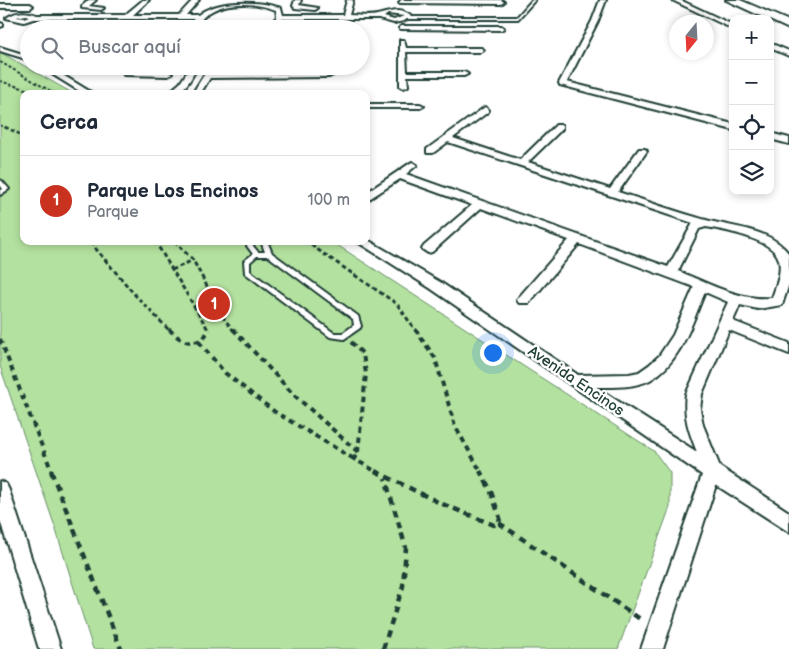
<!DOCTYPE html>
<html lang="es">
<meta charset="utf-8">
<style>
:root{--surface:#fff;--page:#f2f2f3;--text:#1f2937;--muted:#747a83;--line:#e0e1e3;--accent:#c8321e}
body{margin:0;font-family:"Balsamiq Sans",sans-serif;background:var(--page);color:var(--text)}
.controls{position:absolute;right:15px;top:15px;display:grid;overflow:hidden;border-radius:10px;box-shadow:0 2px 8px #0003}
.controls button{width:45px;height:45px;display:grid;place-items:center;padding:0;border:0;border-bottom:1px solid var(--line);background:var(--surface);color:var(--text);font:25px sans-serif}
.compass{position:absolute;left:669px;top:15px;width:45px;height:45px;border-radius:50%;background:var(--surface);box-shadow:0 2px 8px #0003;rotate:198deg}
.you{position:absolute;left:492px;top:352px;width:18px;height:18px;margin:-12px;border:4px solid #fff;border-radius:50%;background:#1a73e8;box-shadow:0 0 0 8px #1a73e833}
.badge{display:grid;place-items:center;width:32px;height:32px;border-radius:50%;background:var(--accent);color:#fff;font-size:16px;font-weight:700}
.pin{position:absolute;translate:-50% -50%;border:2px solid #fff;box-shadow:0 1px 5px #0006}
.list{margin:0;padding:0;list-style:none}
h2{display:flex;justify-content:space-between;align-items:center;height:65px;margin:0;padding:0 20px;font-size:21px}
h2 small{font-size:16px;font-weight:400;color:var(--muted)}
.list li{display:grid;grid-template-columns:32px 1fr auto;gap:15px;align-items:center;box-sizing:border-box;height:90px;padding:0 20px;border-top:1px solid var(--line)}
.list b{display:block;font-size:19px;white-space:nowrap}
.list p{margin:0;font-size:16px;white-space:nowrap;color:var(--muted)}
.list em{font-size:16px;font-style:normal;color:var(--muted)}
.icon{flex:none;width:28px;height:28px;fill:none;stroke:currentColor;stroke-width:2;stroke-linecap:round;stroke-linejoin:round}
.map{position:relative;flex:none;width:789px;height:649px;overflow:hidden}
.search{position:absolute;background:var(--surface);box-shadow:0 2px 8px #0003;left:20px;top:20px;width:350px;height:55px;display:flex;align-items:center;gap:12px;box-sizing:border-box;padding:0 18px;border-radius:28px;color:var(--muted);font-size:19px}
.panel{position:absolute;background:var(--surface);box-shadow:0 2px 8px #0003;left:20px;top:90px;width:350px;height:155px;border-radius:10px}
.map>svg:first-child{display:block}
.green{fill:#b3e19f;stroke:#698f6a}
.lines{fill:none;stroke-linecap:round;stroke-linejoin:round}
.service-casing{stroke:#1f3d34;stroke-width:4}
.minor-casing{stroke:#1f3d34;stroke-width:4}
.motorway-casing{stroke:#1f3d34;stroke-width:4}
.path-far4{stroke:#1f3d34;stroke-width:2;stroke-dasharray:3 2;stroke-linecap:butt}
.path-far3{stroke:#1f3d34;stroke-width:2.5;stroke-dasharray:4 2.5;stroke-linecap:butt}
.path-far2{stroke:#1f3d34;stroke-width:3;stroke-dasharray:4.5 3;stroke-linecap:butt}
.path-far1{stroke:#1f3d34;stroke-width:4;stroke-dasharray:5.5 4.5;stroke-linecap:butt}
.path{stroke:#1f3d34;stroke-width:4.5;stroke-dasharray:7 5.5;stroke-linecap:butt}
.service{fill:#fff;fill-rule:evenodd}
.minor{fill:#fff;fill-rule:evenodd}
.motorway{fill:#fff;fill-rule:evenodd}
.labels{text-anchor:middle;dominant-baseline:central;stroke-width:5;stroke-linejoin:round;paint-order:stroke}
.street-label{font-size:15px;fill:#1f3d34;stroke:#fff}
</style>
<div class="map">
<svg width="789" height="649" viewBox="0 0 789 649">
<rect width="100%" height="100%" fill="#fff"/>
<filter id="ink" filterUnits="userSpaceOnUse"><feTurbulence type="fractalNoise" baseFrequency=".02" numOctaves="2"/><feDisplacementMap in="SourceGraphic" scale="10" xChannelSelector="R" yChannelSelector="G"/><feConvolveMatrix kernelMatrix="1 2 1 2 8 2 1 2 1" color-interpolation-filters="sRGB"/></filter>
<g filter="url(#ink)">
<polygon class="green" points="0,52 74,94 24,94 24,241 331,241 654,451 670,473 670,507 618,649 93,649 54,524 0,366"/>
<g class="lines">
<defs>
<g id="service">
<polygon points="532,0 535,0 518,19 407,19 405,18 407,17 517,17"/>
<polygon points="0,180 2,181 9,189 0,195 0,191 3,189 0,185"/>
<path d="M 248,241 L 254,241 L 253,246 L 258,252 L 265,252 L 261,241 L 267,241 L 272,253 L 358,316 L 361,326 L 360,328 L 344,339 L 330,337 L 245,273 L 244,261 L 253,254 L 247,246 ZM 257,256 L 268,256 L 353,319 L 354,325 L 343,333 L 334,333 L 250,271 L 250,262 Z"/>
</g>
<g id="minor">
<polygon points="89,0 96,0 89,6 104,8 101,10 82,8 82,6"/>
<path d="M 143,0 L 149,0 L 133,15 L 179,15 L 193,0 L 199,0 L 186,15 L 198,15 C 215,0 258,0 281,8 L 283,15 L 343,15 L 347,0 L 353,0 L 349,15 C 358,15 369,17 377,15 C 390,12 399,7 411,16 L 404,21 L 394,23 L 379,19 L 282,19 C 274,26 265,29 255,29 L 273,21 L 277,17 L 276,10 C 253,1 213,0 199,23 L 206,29 L 196,28 L 193,23 L 195,19 L 33,19 L 24,22 L 6,18 C 16,11 27,11 37,15 L 125,15 ZM 388,14 L 404,16 L 394,20 L 384,17 ZM 26,15 L 29,16 L 24,18 L 16,17 Z"/>
<polygon points="295,0 301,0 299,5 318,8 315,10 295,8 293,6"/>
<polygon points="401,0 501,0 504,2 501,4 399,3"/>
<polygon points="600,0 606,0 598,21 567,82 733,124 733,130 560,85 559,83 592,21"/>
<polygon points="672,0 680,0 733,25 733,29"/>
<polygon points="0,4 30,4 33,6 30,8 0,8"/>
<polygon points="0,23 3,24 3,26 0,27"/>
<polygon points="51,26 166,27 169,29 48,29"/>
<polygon points="402,26 501,26 504,28 501,30 400,29 400,27"/>
<polygon points="315,27 345,27 348,29 312,29"/>
<polygon points="400,40 404,40 406,48 481,48 484,50 481,52 406,52 407,72 464,72 468,74 464,76 407,76 408,86 404,88 400,86"/>
<polygon points="770,43 789,51 789,56 770,48"/>
<polygon points="0,47 29,56 29,60 0,51"/>
<polygon points="39,66 48,66 94,94 84,94"/>
<polygon points="128,66 135,66 132,71 168,72 172,74 168,76 124,75 123,73"/>
<path d="M 191,66 L 198,66 C 190,80 185,94 167,94 L 180,83 Z"/>
<polygon points="333,66 341,66 341,71 329,77 210,78 200,94 192,94 209,67 212,67 216,69 213,74 328,73 333,70"/>
<polygon points="366,104 420,104 424,106 420,108 366,108"/>
<path d="M 485,107 L 489,110 L 488,112 L 453,138 L 520,160 L 556,125 L 562,125 L 562,129 L 528,162 L 610,189 L 639,149 L 645,149 L 647,151 L 618,192 C 647,201 676,212 706,220 C 735,228 770,228 789,254 L 789,284 L 782,305 L 758,309 L 740,305 L 733,321 L 789,343 L 789,354 L 729,330 L 702,394 L 700,409 L 703,425 L 720,467 L 789,512 L 789,532 L 716,485 L 663,649 L 641,649 L 702,475 L 430,288 L 356,241 L 366,241 L 366,239 L 440,282 L 578,375 L 629,374 L 639,372 L 649,365 L 659,356 L 673,335 L 694,287 L 579,244 L 529,303 L 519,303 L 517,300 L 519,297 L 569,240 L 481,208 L 432,252 L 428,253 L 422,249 L 424,246 L 472,205 L 400,179 L 366,201 L 366,193 L 412,162 L 417,165 L 406,174 L 668,267 L 693,223 L 448,142 L 433,153 L 427,153 L 427,149 ZM 706,227 C 724,230 774,239 779,260 C 782,272 776,286 772,298 C 739,301 708,283 678,271 L 699,229 ZM 705,292 L 728,302 L 686,394 C 683,416 689,432 697,452 L 596,387 C 614,387 634,388 650,380 C 681,363 692,322 705,292 Z"/>
<polygon points="770,133 789,138 789,144 770,139"/>
<polygon points="0,481 6,484 9,490 61,649 39,649 0,520"/>
</g>
<polygon id="motorway" points="726,0 740,0 789,21 789,29"/>
</defs>
<use href="#service" class="service-casing"/>
<use href="#minor" class="minor-casing"/>
<use href="#motorway" class="motorway-casing"/>
<g class="path-far4">
<polyline points="0,62 56,94"/>
<polyline points="0,81 41,94"/>
<polyline points="0,125 8,129"/>
</g>
<polyline class="path-far3" points="5,127 24,136"/>
<g class="path-far2">
<polyline points="92,241 95,248 136,296 170,331"/>
<polyline points="155,241 209,331"/>
<polyline points="174,241 193,260 225,320 234,331"/>
<polyline points="305,241 397,304 416,331"/>
<polyline points="172,270 193,260"/>
</g>
<g class="path-far1">
<path d="M 169,329 C 179,340 191,347 204,338 L 209,329"/>
<polyline points="233,329 293,394 358,452"/>
<polyline points="415,329 435,358 455,426 481,472"/>
<polyline points="0,339 52,472"/>
<polyline points="199,342 225,373 275,412 354,459"/>
<polyline points="351,342 363,354 366,374 358,452 354,459 377,472"/>
</g>
<g class="path">
<polyline points="51,471 121,649"/>
<polyline points="375,471 440,503 494,525 499,523 500,518 490,489 480,471"/>
<polyline points="499,523 643,621"/>
<polyline points="383,649 403,586 406,548 385,478"/>
</g>
<use href="#service" class="service"/>
<use href="#minor" class="minor"/>
<use href="#motorway" class="motorway"/>
</g>
</g>
<g class="labels">
<g class="street-label">
<text transform="translate(576 381) rotate(34)">Avenida Encinos</text>
</g>
</g>
</svg>
<div class="controls">
<button>+</button>
<button>−</button>
<button><svg class="icon" aria-label="locate" viewBox="0 0 24 24"><circle cx="12" cy="12" r="6"/><path d="M12 2v4M12 18v4M2 12h4M18 12h4"/></svg></button>
<button><svg class="icon" aria-label="layers" viewBox="0 0 24 24"><path d="M12 4l9 5-9 5-9-5zM3 14l9 5 9-5"/></svg></button>
</div>
<svg class="compass" viewBox="-18 -18 36 36"><path d="M0-13l5 13h-10z" fill="#e53935"/><path d="M0 13l5-13h-10z" fill="#747a83"/></svg>
<div class="you"></div>
<div class="pin badge" style="left:214px;top:304px">1</div>
<div class="search"><svg class="icon" aria-label="search" viewBox="0 0 24 24"><circle cx="10" cy="10" r="6"/><path d="M15 15l6 6"/></svg>Buscar aquí</div>
<section class="panel">
<h2>Cerca<small></small></h2>
<ul class="list">
<li><span class="badge">1</span><div><b>Parque Los Encinos</b><p>Parque</p></div><em>100 m</em></li>
</ul>
</section>
</div>
